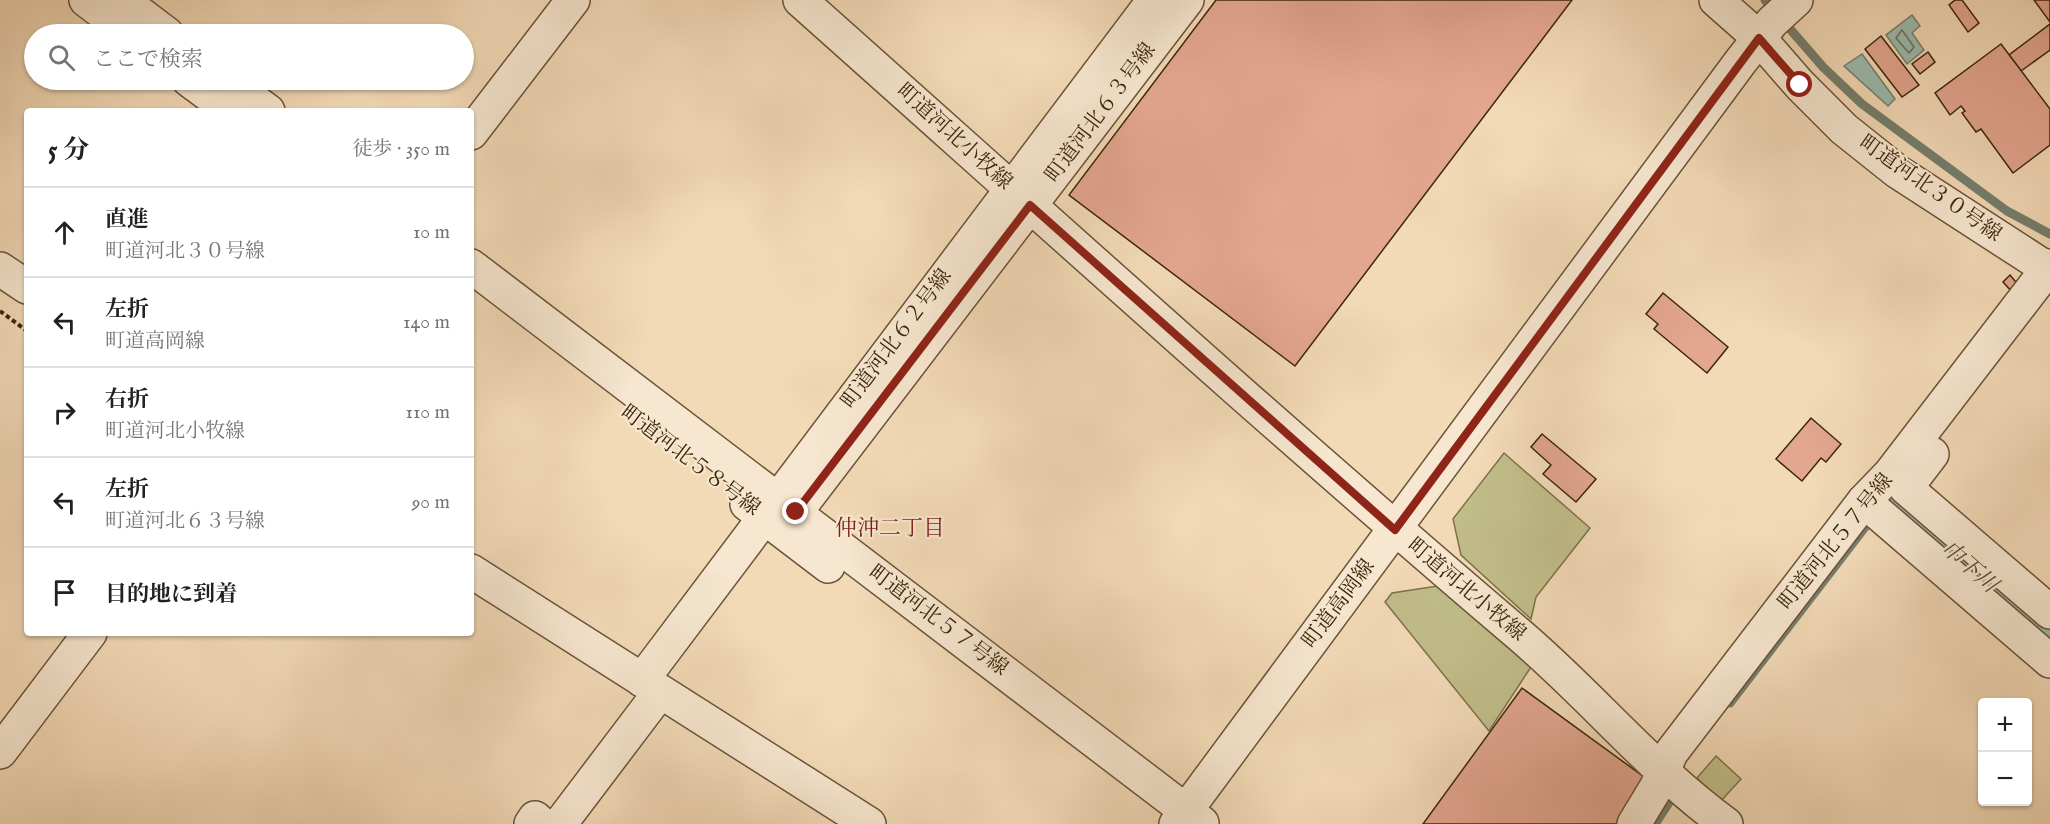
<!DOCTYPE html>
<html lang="ja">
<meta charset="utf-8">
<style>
:root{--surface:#fff;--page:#f6f6f6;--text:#202124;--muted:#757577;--line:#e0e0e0}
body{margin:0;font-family:"IM FELL English","Noto Serif JP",serif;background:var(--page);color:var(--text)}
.controls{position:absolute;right:18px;bottom:18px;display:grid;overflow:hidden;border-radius:6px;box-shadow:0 2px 4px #0004}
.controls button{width:54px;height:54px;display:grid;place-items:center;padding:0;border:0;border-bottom:2px solid var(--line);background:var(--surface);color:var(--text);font:30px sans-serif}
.stop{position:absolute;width:18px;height:18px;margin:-14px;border:4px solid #8f2418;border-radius:50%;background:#fff}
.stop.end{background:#8f2418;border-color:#fff;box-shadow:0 2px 6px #0008}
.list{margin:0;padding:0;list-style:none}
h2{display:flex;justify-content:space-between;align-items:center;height:78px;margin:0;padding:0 24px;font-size:26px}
h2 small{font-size:20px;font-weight:400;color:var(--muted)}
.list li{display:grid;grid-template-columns:39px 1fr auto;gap:18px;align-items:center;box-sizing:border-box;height:90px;padding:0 24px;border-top:2px solid var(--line)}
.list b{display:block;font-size:22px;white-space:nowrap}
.list p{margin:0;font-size:20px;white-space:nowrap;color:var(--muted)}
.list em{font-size:20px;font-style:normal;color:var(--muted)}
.icon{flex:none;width:33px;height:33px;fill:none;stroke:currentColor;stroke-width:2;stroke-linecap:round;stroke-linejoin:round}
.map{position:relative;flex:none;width:2050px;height:824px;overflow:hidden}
.search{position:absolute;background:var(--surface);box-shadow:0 2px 4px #0004;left:24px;top:24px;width:450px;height:66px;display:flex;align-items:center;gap:15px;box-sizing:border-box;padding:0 21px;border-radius:33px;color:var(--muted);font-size:22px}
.panel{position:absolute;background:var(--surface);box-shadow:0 2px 4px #0004;left:24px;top:108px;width:450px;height:528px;border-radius:6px}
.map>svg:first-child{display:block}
.green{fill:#c1be8a;stroke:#7e724b;stroke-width:1.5}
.water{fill:#9bbbaf;stroke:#757f6e;stroke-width:1.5}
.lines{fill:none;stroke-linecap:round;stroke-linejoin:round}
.shore{stroke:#6c705e;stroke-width:1.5}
.stream{stroke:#757f6e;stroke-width:9}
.river{stroke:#9bbbaf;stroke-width:54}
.building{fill:#e3a68f;stroke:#3c260c;stroke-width:1.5}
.minor-casing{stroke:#6a5337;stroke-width:36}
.path{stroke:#3c260c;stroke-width:4;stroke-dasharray:4.5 3;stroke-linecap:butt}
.minor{stroke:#f7e7d0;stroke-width:33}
.route{stroke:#8f2418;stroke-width:8}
.labels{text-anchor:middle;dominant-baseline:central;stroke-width:4.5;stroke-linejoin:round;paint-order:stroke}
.street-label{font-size:21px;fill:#3c260c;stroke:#f7e7d0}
.neighbourhood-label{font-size:22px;fill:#7a1f14;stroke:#f7e7d0}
.water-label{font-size:22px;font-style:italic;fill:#544b35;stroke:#f7e7d0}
</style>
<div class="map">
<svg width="2050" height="824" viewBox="0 0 2050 824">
<rect width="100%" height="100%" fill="#f3dab7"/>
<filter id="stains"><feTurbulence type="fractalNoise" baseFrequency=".00333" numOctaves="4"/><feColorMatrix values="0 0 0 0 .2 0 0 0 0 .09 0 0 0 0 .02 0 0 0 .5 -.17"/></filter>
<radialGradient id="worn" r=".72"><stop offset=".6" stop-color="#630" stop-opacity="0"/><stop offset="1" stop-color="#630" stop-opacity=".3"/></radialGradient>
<g class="green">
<polygon points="1504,453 1590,528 1536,597 1531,619 1461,555 1453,519"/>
<polygon points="1444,585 1533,664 1489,731 1385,602 1392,593"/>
<polygon points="1716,756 1741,779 1720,802 1697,778"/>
</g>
<g class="water">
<polygon points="1912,15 1920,26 1912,33 1924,50 1907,64 1886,35"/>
<polygon points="1862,54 1895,99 1888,106 1844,66"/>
</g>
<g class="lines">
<polygon class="shore" points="1902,30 1914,47 1909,53 1896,38"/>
<g class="stream">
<polyline points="1765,0 1823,67 1862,104 2007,211 2050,234"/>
<polyline points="1730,703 1872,518"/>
<polyline points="1655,824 1672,798"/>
</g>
<polyline class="river" points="1889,497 2050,637"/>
</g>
<g class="building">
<polygon points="1216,0 1572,0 1295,366 1069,195"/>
<polygon points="1955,0 1962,0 1979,23 1968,32 1949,5"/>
<polygon points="2034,0 2050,0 2050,22"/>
<polygon points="2050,24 2050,50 2021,71 2009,55"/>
<polygon points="1881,36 1919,85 1902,97 1865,49"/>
<polygon points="2001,44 2050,109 2050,145 2013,173 1981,129 1976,132 1962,113 1965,111 1961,106 1950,115 1935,93"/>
<polygon points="1928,52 1935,62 1920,74 1912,64"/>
<polygon points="2010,275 2020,287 2013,293 2003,282"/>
<polygon points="1663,293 1728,347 1707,373 1654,329 1658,324 1646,314"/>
<polygon points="1811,418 1841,444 1826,462 1821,458 1802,481 1776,459"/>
<polygon points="1542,434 1596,479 1576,502 1543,474 1551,465 1531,447"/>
<polygon points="1522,688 1651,782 1621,824 1423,824"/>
</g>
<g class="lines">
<defs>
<g id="minor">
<polyline points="86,0 131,34"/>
<polyline points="122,0 167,34"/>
<path d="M 800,0 C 1037,211 1273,425 1515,631 C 1588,692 1649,768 1726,824"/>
<polyline points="1716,0 1759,38 1800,85 1844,129 1898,172 2040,264 2050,267"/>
<polyline points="189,80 231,111"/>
<polyline points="226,80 268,111"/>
<polyline points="471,133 573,0"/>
<polyline points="471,266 1202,823"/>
<polyline points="0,269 27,287"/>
<polyline points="1932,454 1906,488 2050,612"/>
<polyline points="1864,501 2050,661"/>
<polyline points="747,504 828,566"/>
<polyline points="796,512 1187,0"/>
<polyline points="471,571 869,824"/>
<polyline points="642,680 1154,0"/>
<polyline points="0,752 90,633"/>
<polyline points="531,824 535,818 542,824"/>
<polyline points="560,824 660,692"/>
<polyline points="1176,824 1741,61 1772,22 1796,0"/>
<polyline points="1634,824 1657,786 1671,753 1864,501 1890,474 2049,267"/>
</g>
</defs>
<use href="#minor" class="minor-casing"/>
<polyline class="path" points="0,311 27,331"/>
<use href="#minor" class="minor"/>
</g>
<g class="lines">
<polyline class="route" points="796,512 1030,205 1395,530 1759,38 1800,85"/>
</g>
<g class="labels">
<g class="street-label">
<text transform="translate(1101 113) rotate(-53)">町道河北６３号線</text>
<text transform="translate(954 137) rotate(42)">町道河北小牧線</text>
<text transform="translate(1930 189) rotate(35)">町道河北３０号線</text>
<text transform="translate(897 339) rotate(-53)">町道河北６２号線</text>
<text transform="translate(690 461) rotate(37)">町道河北５８号線</text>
<text transform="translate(1836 542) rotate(-51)">町道河北５７号線</text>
<text transform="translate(1466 590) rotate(40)">町道河北小牧線</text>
<text transform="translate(1339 604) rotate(-53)">町道高岡線</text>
<text transform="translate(938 621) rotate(37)">町道河北５７号線</text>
</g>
<g class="neighbourhood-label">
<text x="890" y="529">仲沖二丁目</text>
</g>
<g class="water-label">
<text transform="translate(1969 567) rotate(41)">巾下川</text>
</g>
</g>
<rect width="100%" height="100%" filter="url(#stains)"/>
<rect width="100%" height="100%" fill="url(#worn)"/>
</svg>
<div class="controls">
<button>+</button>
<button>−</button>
</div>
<div class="stop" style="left:1800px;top:85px"></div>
<div class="stop end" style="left:796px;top:512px"></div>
<div class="search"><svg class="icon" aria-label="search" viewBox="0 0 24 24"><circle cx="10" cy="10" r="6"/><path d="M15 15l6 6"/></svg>ここで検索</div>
<section class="panel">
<h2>5 分<small>徒歩 · 350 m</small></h2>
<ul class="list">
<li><svg class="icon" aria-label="ahead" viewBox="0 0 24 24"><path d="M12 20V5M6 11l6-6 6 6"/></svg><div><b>直進</b><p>町道河北３０号線</p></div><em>10 m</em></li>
<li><svg class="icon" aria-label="left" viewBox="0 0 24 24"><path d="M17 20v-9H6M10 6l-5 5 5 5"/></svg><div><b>左折</b><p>町道高岡線</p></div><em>140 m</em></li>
<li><svg class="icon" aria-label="right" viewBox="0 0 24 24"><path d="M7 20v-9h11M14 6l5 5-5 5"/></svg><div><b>右折</b><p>町道河北小牧線</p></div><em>110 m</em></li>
<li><svg class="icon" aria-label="left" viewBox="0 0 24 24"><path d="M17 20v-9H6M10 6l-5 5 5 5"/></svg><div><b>左折</b><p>町道河北６３号線</p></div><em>90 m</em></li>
<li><svg class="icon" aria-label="arrive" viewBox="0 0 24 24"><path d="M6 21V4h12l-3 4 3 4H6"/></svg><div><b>目的地に到着</b></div></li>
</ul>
</section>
</div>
